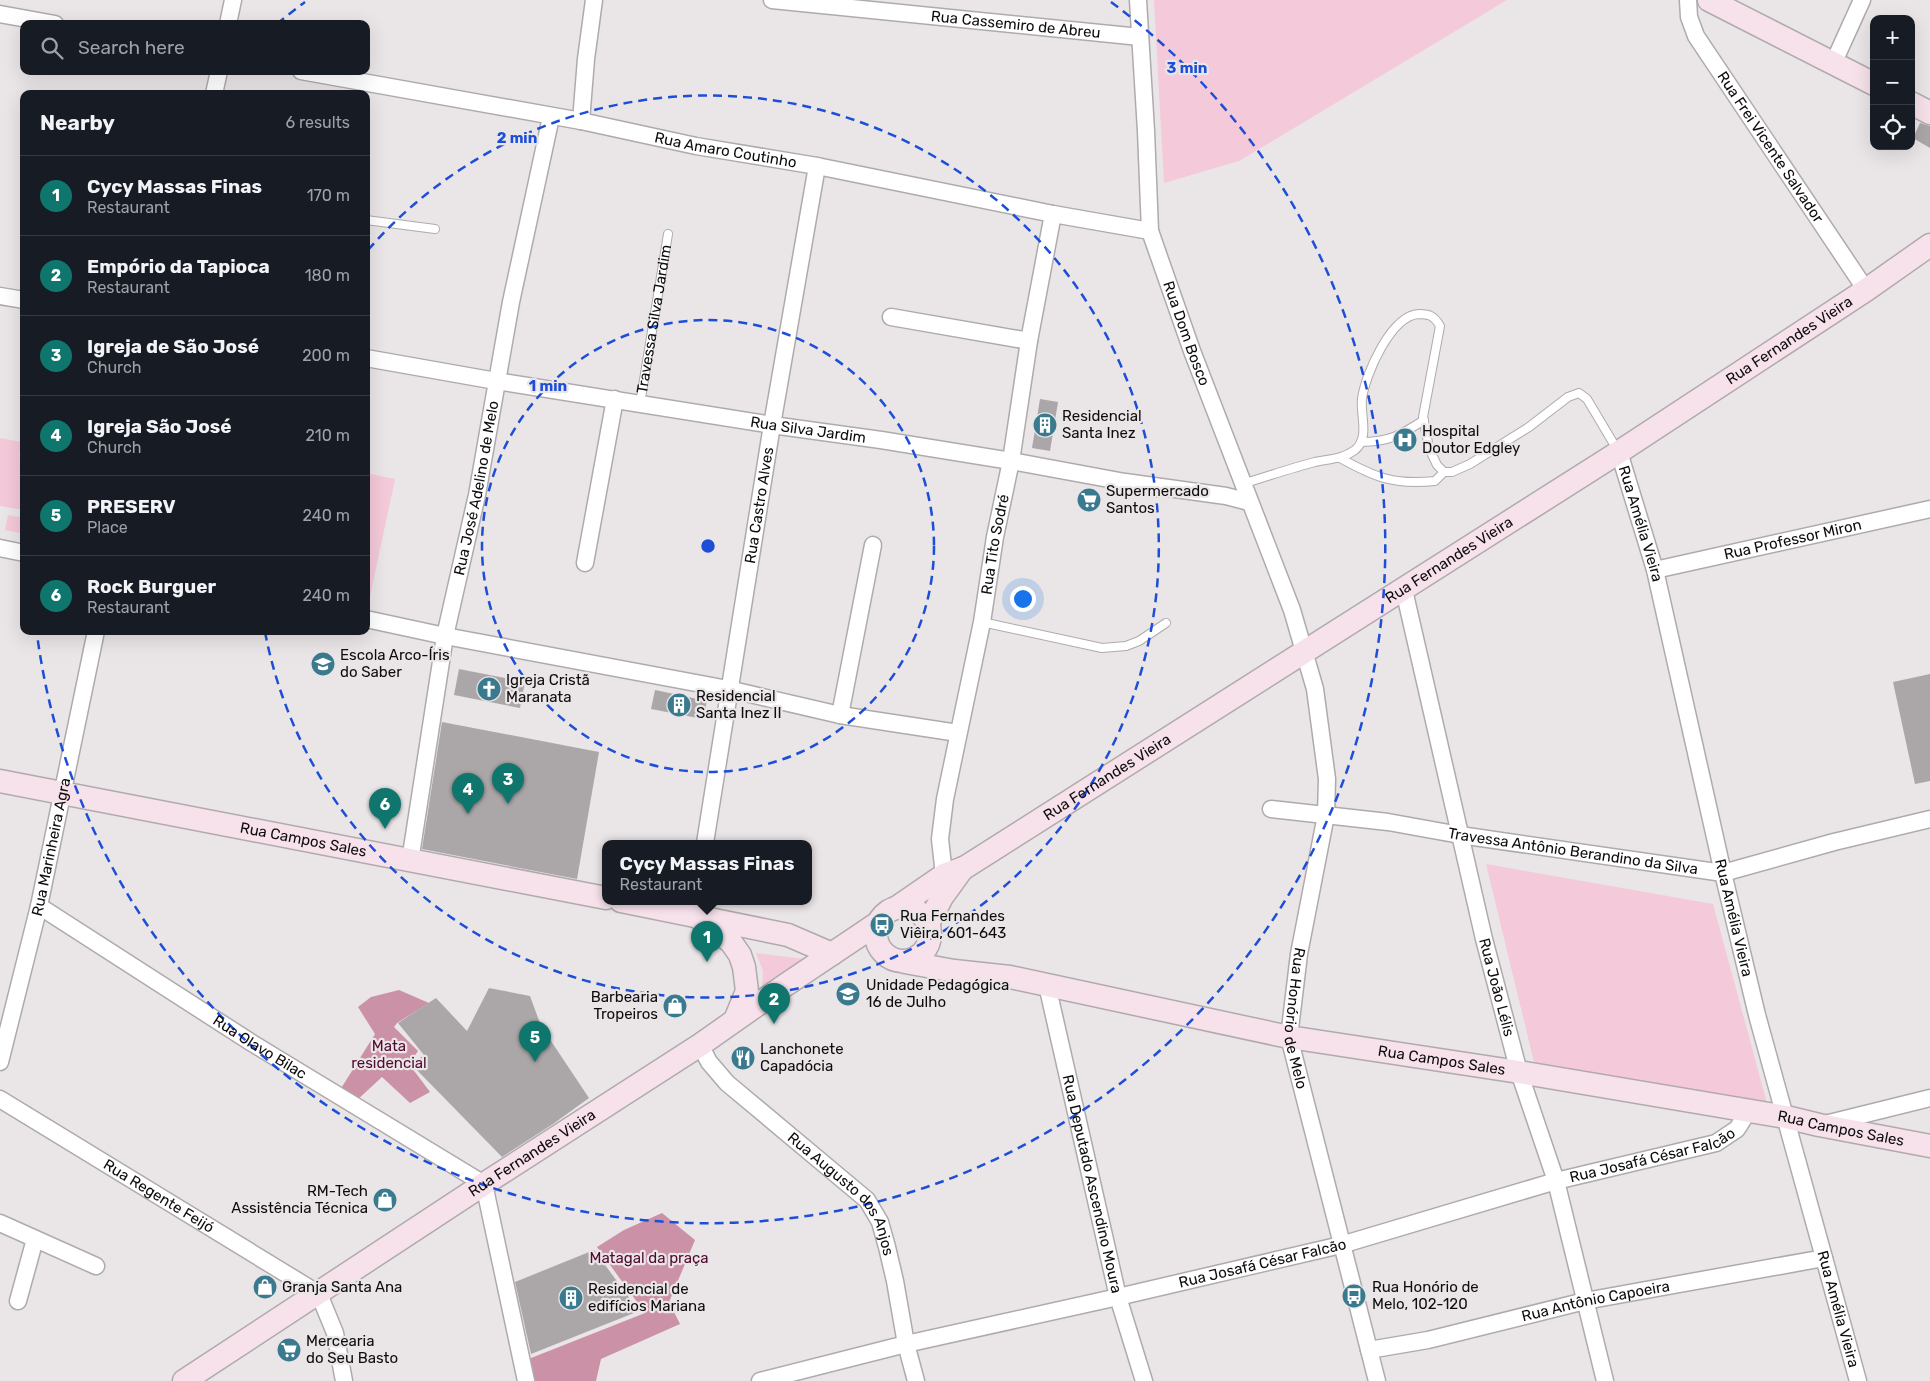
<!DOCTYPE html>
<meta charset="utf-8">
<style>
:root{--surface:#171b24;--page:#20242c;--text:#f1f3f6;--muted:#9ea1a6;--line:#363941;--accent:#0f766e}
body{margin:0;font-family:Rubik,sans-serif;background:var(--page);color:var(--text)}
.controls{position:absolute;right:15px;top:15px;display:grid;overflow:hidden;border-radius:10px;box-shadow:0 5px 20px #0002}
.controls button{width:45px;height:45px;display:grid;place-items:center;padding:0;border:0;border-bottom:1px solid var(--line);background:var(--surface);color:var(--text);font:25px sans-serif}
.you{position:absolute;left:1022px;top:598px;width:18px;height:18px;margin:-12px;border:4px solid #fff;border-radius:50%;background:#1a73e8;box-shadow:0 0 0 8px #1a73e833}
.badge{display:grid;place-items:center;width:32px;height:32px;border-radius:50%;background:var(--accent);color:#fff;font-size:16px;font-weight:700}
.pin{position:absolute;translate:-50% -41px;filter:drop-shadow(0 1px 2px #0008)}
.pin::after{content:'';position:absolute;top:26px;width:18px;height:15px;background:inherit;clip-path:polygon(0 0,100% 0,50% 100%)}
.popup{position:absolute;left:602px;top:840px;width:210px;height:65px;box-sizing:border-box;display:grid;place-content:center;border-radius:10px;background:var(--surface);filter:drop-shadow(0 1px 4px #0005);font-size:16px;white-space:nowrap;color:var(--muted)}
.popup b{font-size:19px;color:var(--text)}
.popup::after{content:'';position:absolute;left:50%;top:100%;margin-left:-10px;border:10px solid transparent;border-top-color:var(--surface)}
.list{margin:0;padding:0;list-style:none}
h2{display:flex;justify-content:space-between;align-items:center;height:65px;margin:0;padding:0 20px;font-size:21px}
h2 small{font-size:16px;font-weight:400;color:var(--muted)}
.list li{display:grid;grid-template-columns:32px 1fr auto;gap:15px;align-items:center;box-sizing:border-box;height:80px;padding:0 20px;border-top:1px solid var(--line)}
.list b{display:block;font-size:19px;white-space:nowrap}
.list p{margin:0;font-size:16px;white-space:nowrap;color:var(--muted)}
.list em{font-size:16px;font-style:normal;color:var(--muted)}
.icon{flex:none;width:28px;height:28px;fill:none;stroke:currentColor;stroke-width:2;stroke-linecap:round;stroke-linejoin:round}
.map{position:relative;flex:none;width:1930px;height:1381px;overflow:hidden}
.search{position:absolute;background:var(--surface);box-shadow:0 5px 20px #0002;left:20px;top:20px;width:350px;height:55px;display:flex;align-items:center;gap:12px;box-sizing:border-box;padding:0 18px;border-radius:10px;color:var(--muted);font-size:19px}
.panel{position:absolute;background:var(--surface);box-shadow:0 5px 20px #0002;left:20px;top:90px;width:350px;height:545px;border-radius:10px}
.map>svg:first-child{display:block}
.green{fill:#f4c9d9}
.forest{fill:#cb91a7}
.building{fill:#aba7a8}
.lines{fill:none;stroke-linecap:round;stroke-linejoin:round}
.lane-casing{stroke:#afabac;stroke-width:10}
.street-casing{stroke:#afabac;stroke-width:19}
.secondary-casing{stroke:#afabac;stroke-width:25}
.lane{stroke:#fff;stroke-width:8}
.street{stroke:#fff;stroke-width:16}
.secondary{stroke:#f7e1ea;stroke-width:22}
.ring{fill:none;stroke:#1d4ed8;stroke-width:2.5;stroke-dasharray:9 6}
.labels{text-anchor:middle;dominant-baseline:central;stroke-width:4.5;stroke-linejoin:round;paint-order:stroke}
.street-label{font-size:15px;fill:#0e0c0d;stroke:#eae5e7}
.poi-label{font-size:15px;fill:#0e0c0d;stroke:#eae5e7;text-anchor:start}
.park-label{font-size:15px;fill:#500a2e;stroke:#eae5e7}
.centre{fill:#1d4ed8;stroke:#eae5e7;stroke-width:2.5}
.ring-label{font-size:15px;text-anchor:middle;font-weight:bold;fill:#1d4ed8;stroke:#eae5e7;stroke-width:4.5;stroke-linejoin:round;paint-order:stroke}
</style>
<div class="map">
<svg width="1930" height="1381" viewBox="0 0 1930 1381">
<rect width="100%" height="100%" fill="#eae5e7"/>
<g class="green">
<polygon points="1154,0 1507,0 1239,161 1164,183"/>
<polygon points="0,438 22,442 19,457 24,458 24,510 0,506"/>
<polygon points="366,473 395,479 368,606 366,606"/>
<polygon points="8,515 24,518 24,534 5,530"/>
<polygon points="1486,864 1713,904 1768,1107 1535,1066"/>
<polygon points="756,953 805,959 762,989 763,971"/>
</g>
<g class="forest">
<polygon points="399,990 429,1003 397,1023 394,1027 418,1051 409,1064 430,1092 410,1103 382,1077 356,1101 340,1090 375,1034 358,1007 371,997"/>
<polygon points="662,1213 695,1240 669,1302 680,1324 601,1359 596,1381 531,1381 526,1360 645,1313 597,1247 624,1230"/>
</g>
<g class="building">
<polygon points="1920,123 1930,126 1930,148 1913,138"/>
<polygon points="1040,399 1058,402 1050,451 1032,448"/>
<polygon points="459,669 525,682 520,708 454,695"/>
<polygon points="1930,674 1930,781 1915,784 1893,682"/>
<polygon points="655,690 707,701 703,719 651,709"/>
<polygon points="442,722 599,752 577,879 422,849"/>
<polygon points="489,988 530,996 541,1026 589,1098 553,1124 502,1157 411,1064 424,1055 398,1023 436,998 467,1031"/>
<polygon points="594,1250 639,1311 531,1354 515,1282"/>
</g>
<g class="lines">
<defs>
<g id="lane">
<polyline points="366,220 435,229"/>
<path id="s1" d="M 640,404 L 668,234"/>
<path d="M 1361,442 C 1389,442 1401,435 1424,420"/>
<path d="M 1340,458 C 1376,478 1394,485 1435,481 L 1444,472"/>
<path d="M 1242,484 C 1266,477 1291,468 1315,462 C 1329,459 1343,459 1355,450 C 1370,438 1360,414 1362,399 C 1365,375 1391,315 1419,314 C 1430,314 1434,316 1440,326 L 1423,417 L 1429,448 L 1437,465 L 1444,472 L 1452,472 L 1470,464 L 1529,427 L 1568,397 L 1579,393 L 1587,399 L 1618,451"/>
<polyline points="982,622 1102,648 1126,646 1139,641 1166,623"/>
</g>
<g id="street">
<path id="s2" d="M 772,0 L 1140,37"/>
<path id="s3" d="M 1138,0 L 1146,131 L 1150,231 L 1192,351 L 1292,610 L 1315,689 L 1327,779 L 1326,815 L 1299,954 L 1289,1037 L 1377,1381"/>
<path id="s4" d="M 1688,0 L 1689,17 L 1696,36 L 1866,290"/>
<polyline points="0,14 55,24"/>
<polyline points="228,24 233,0"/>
<polyline points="1833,64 1862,0"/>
<path id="s5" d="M 301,71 L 581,121 L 696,146 L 817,166 L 1053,214 L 1150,231"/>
<polyline points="214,94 219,71"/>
<polyline points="581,121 586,59 594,0"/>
<polyline points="0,296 24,300"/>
<polyline points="891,317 1029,341"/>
<path id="s6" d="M 366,358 L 496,381 L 772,425 L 881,440 L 1011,461 L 1125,482 L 1226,496 L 1249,502"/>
<path id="s7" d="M 1619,452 L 1655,570 L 1723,873 L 1757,1015 L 1858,1381"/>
<polyline points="0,548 24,553"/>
<polyline points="585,563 615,399"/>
<path id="s8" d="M 1655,570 L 1930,509"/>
<path id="s9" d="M 1404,590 L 1484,939 L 1519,1072 L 1556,1181 L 1605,1381"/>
<polyline points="366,619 445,636 728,689 840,715 958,733"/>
<polyline points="840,715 873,545"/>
<path id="s10" d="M 1271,809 L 1388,822 L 1460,835 L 1723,873 L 1834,842 L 1930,819"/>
<path id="s11" d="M 705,843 L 772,425 L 817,166"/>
<path id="s12" d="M 410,861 L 445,636 L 477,495 L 511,302 L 551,117"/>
<path id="s13" d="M 944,875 L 940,839 L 945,799 L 982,622 L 995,537 L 1011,461 L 1029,341 L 1053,214"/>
<path id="s14" d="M 39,906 L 252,1043 L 484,1184 L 526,1381"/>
<polyline points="693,914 695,901"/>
<path id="s15" d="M 1047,985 L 1118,1297 L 1144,1381"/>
<path id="s16" d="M 700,1045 L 709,1062 L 727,1083 L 867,1200 L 880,1222 L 887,1247 L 895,1281 L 906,1344 L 916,1381"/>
<path id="s17" d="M 0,1062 L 39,906 L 96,631"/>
<path id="s18" d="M 0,1099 L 319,1294 L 335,1333 L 344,1381"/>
<polyline points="1825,1124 1930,1098"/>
<polyline points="0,1223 96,1266"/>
<polyline points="18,1301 35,1239"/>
<path id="s19" d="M 1369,1350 L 1428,1340 L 1585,1301 L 1824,1258"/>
<path id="s20" d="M 760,1381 L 906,1344 L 1118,1297 L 1341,1245 L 1556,1181 L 1716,1143 L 1737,1129 L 1749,1110"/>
</g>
<g id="secondary">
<polyline points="1709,0 1874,84"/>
<polyline points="1911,103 1930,113"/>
<path id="s21" d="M 0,781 L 606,898"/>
<polyline points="621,901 788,935 832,954"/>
<circle cx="903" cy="934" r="27"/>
<path id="s22" d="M 896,908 L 944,875 L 964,868 L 1619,452 L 1866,290 L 1930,245"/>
<polyline points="700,919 731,942 740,955 744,967 747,991 735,1020"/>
<polyline points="928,924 942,897 963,868"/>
<path id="s23" d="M 905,962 L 954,971 L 1010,977 L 1289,1037 L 1519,1072 L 1786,1117 L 1819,1125 L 1930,1146"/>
<path id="s24" d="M 184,1381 L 484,1184 L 700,1045 L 784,986 L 878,923"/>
</g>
</defs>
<use href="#lane" class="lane-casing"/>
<use href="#street" class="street-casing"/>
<use href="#secondary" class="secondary-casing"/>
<use href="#lane" class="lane"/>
<use href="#street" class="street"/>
<use href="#secondary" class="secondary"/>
</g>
<g class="ring">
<circle cx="708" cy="546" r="226"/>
<path d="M368 250A451 451 0 1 1 265 632"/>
<path d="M277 24A677 677 0 0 1 305 2M1111 2A677 677 0 1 1 37 634"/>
</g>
<defs>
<symbol id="building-disc" viewBox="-11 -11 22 22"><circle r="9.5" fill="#3a7a8e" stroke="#eae5e7"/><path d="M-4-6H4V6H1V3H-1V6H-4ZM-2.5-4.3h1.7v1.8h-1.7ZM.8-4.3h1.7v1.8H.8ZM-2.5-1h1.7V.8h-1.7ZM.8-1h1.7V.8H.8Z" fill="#fff"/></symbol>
<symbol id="hospital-disc" viewBox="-11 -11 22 22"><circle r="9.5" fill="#3a7a8e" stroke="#eae5e7"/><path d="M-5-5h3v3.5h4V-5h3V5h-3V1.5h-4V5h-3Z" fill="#fff"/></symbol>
<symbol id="supermarket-disc" viewBox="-11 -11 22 22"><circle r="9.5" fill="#3a7a8e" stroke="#eae5e7"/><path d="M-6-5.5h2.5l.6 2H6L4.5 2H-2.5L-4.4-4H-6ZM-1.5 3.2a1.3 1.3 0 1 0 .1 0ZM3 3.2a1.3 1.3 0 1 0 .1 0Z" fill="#fff"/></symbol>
<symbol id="school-disc" viewBox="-11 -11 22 22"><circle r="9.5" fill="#3a7a8e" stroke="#eae5e7"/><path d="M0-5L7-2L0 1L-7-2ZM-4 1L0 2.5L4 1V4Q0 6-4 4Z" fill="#fff"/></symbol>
<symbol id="church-disc" viewBox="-11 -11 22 22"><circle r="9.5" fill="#3a7a8e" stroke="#eae5e7"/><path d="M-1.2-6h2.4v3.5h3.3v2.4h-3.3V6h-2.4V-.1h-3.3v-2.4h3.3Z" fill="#fff"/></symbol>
<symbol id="bus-disc" viewBox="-11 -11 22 22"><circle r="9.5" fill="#3a7a8e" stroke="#eae5e7"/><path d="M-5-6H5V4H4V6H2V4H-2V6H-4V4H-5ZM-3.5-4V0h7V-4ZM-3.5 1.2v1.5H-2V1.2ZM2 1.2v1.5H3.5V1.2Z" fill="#fff"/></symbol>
<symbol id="shop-disc" viewBox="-11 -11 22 22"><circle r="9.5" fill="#3a7a8e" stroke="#eae5e7"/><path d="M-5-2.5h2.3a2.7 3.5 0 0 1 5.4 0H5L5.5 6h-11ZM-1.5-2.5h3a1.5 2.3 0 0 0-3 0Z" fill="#fff"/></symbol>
<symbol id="restaurant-disc" viewBox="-11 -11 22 22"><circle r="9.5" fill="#3a7a8e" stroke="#eae5e7"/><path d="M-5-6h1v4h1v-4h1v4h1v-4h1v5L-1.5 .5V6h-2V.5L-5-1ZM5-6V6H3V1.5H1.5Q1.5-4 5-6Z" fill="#fff"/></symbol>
</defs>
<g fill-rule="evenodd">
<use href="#building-disc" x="1031" y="411" width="28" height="28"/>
<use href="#hospital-disc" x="1391" y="426" width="28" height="28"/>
<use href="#supermarket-disc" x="1075" y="486" width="28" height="28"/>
<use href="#school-disc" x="309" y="650" width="28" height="28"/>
<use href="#church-disc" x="475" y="675" width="28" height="28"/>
<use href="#building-disc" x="665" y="691" width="28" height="28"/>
<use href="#bus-disc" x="868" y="911" width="28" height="28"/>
<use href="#school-disc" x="834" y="980" width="28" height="28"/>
<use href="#shop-disc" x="661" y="992" width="28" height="28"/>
<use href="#restaurant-disc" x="729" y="1044" width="28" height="28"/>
<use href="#shop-disc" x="371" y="1186" width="28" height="28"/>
<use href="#shop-disc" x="251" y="1273" width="28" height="28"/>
<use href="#bus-disc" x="1340" y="1282" width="28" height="28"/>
<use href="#building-disc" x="557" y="1284" width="28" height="28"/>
<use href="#supermarket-disc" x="275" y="1336" width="28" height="28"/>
</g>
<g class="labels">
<g class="street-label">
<text stroke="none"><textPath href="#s2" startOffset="245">Rua Cassemiro de Abreu</textPath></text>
<text stroke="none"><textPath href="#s4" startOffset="171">Rua Frei Vicente Salvador</textPath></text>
<text stroke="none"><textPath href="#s5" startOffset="432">Rua Amaro Coutinho</textPath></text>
<text stroke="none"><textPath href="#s1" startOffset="86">Travessa Silva Jardim</textPath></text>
<text stroke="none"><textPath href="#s3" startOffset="340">Rua Dom Bosco</textPath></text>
<text stroke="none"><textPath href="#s22" startOffset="1059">Rua Fernandes Vieira</textPath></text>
<text stroke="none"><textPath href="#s6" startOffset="448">Rua Silva Jardim</textPath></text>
<text stroke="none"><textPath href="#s12" startOffset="379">Rua José Adelino de Melo</textPath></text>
<text stroke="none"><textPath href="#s11" startOffset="342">Rua Castro Alves</textPath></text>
<text stroke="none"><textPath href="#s7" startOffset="75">Rua Amélia Vieira</textPath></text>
<text stroke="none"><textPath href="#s8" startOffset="141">Rua Professor Miron</textPath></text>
<text stroke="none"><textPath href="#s13" startOffset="336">Rua Tito Sodré</textPath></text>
<text stroke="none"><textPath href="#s22" startOffset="654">Rua Fernandes Vieira</textPath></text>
<text stroke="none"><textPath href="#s22" startOffset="249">Rua Fernandes Vieira</textPath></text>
<text stroke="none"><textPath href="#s21" startOffset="309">Rua Campos Sales</textPath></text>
<text stroke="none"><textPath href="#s17" startOffset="221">Rua Marinheira Agra</textPath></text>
<text stroke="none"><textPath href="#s10" startOffset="305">Travessa Antônio Berandino da Silva</textPath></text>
<text stroke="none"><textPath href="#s7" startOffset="480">Rua Amélia Vieira</textPath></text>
<text stroke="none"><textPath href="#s9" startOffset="408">Rua João Lélis</textPath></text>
<text stroke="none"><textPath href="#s3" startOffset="1052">Rua Honório de Melo</textPath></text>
<text stroke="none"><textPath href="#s14" startOffset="262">Rua Olavo Bilac</textPath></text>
<text stroke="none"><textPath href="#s23" startOffset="546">Rua Campos Sales</textPath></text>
<text stroke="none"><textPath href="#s23" startOffset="951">Rua Campos Sales</textPath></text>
<text stroke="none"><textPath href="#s20" startOffset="921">Rua Josafá César Falcão</textPath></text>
<text stroke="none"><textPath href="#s24" startOffset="416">Rua Fernandes Vieira</textPath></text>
<text stroke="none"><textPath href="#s15" startOffset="204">Rua Deputado Ascendino Moura</textPath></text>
<text stroke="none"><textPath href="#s18" startOffset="186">Rua Regente Feijó</textPath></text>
<text stroke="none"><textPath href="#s16" startOffset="209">Rua Augusto dos Anjos</textPath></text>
<text stroke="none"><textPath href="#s20" startOffset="516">Rua Josafá César Falcão</textPath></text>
<text stroke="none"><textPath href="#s19" startOffset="232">Rua Antônio Capoeira</textPath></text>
<text stroke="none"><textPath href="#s7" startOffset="885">Rua Amélia Vieira</textPath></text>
</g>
<g class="poi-label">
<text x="1062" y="416">Residencial<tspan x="1062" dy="17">Santa Inez</tspan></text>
<text x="1422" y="431">Hospital<tspan x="1422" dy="17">Doutor Edgley</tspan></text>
<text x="1106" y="491">Supermercado<tspan x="1106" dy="17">Santos</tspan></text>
<text x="340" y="655">Escola Arco-Íris<tspan x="340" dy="17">do Saber</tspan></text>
<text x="506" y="680">Igreja Cristã<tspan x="506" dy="17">Maranata</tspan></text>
<text x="696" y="696">Residencial<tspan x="696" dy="17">Santa Inez II</tspan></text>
<text x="900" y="916">Rua Fernandes<tspan x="900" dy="17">Viêira, 601-643</tspan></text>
<text x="866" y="985">Unidade Pedagógica<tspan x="866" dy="17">16 de Julho</tspan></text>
<text x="658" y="997" text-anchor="end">Barbearia<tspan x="658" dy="17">Tropeiros</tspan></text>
<text x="760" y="1049">Lanchonete<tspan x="760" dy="17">Capadócia</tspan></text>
<text x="368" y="1191" text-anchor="end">RM-Tech<tspan x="368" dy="17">Assistência Técnica</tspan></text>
<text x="282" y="1287">Granja Santa Ana</text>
<text x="1372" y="1287">Rua Honório de<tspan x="1372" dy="17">Melo, 102-120</tspan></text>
<text x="588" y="1289">Residencial de<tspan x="588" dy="17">edifícios Mariana</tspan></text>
<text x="306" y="1341">Mercearia<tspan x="306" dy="17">do Seu Basto</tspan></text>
</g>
<g class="park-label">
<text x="389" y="1046">Mata<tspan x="389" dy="17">residencial</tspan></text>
<text x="649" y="1258">Matagal da praça</text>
</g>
</g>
<circle cx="708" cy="546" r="8" class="centre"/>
<g class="ring-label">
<text x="1187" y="73">3 min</text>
<text x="517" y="143">2 min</text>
<text x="548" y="391">1 min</text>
</g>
</svg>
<div class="controls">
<button>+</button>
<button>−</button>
<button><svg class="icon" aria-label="locate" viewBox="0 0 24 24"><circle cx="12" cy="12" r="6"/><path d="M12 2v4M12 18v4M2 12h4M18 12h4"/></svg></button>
</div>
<div class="you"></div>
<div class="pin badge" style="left:707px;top:962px">1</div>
<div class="popup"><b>Cycy Massas Finas</b>Restaurant</div>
<div class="pin badge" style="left:774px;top:1024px">2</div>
<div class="pin badge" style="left:508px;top:804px">3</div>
<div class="pin badge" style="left:468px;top:814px">4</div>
<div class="pin badge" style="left:535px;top:1062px">5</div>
<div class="pin badge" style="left:385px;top:829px">6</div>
<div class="search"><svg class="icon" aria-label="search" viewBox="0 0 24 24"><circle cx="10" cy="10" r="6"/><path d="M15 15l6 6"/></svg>Search here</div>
<section class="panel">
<h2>Nearby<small>6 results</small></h2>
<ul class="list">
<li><span class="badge">1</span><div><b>Cycy Massas Finas</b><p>Restaurant</p></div><em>170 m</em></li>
<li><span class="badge">2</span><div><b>Empório da Tapioca</b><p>Restaurant</p></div><em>180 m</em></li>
<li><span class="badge">3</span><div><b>Igreja de São José</b><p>Church</p></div><em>200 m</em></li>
<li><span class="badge">4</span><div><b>Igreja São José</b><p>Church</p></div><em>210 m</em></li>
<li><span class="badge">5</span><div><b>PRESERV</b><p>Place</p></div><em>240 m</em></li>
<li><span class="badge">6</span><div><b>Rock Burguer</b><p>Restaurant</p></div><em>240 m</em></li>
</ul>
</section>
</div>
